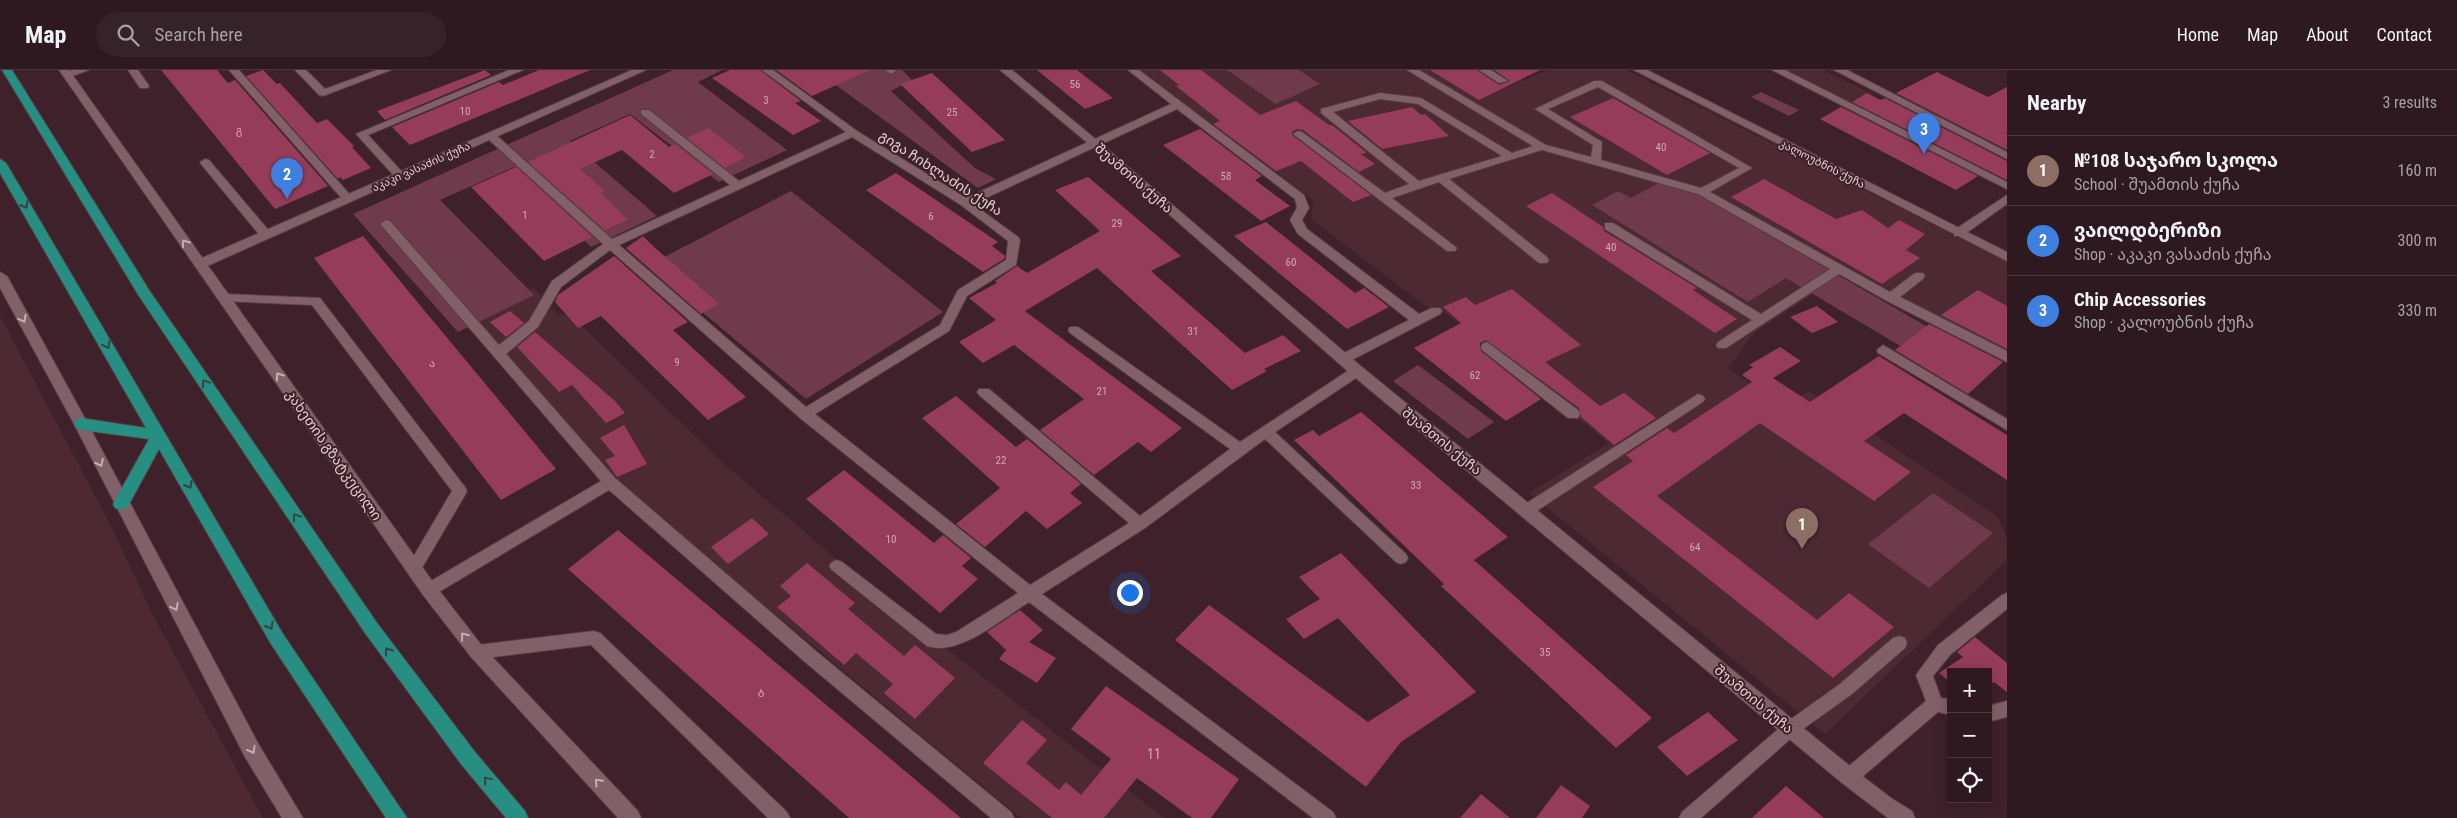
<!DOCTYPE html>
<meta charset="utf-8">
<style>
:root{--surface:#2e1920;--page:#362229;--text:#f1f3f6;--muted:#a7a0a5;--line:#49383e;--accent:#0b8043}
body{margin:0;font-family:"Roboto Condensed","Noto Sans Georgian",sans-serif;background:var(--page);color:var(--text)}
.controls{position:absolute;right:15px;bottom:15px;display:grid;overflow:hidden;border-radius:0px;box-shadow:0 2px 12px #0003}
.controls button{width:45px;height:45px;display:grid;place-items:center;padding:0;border:0;border-bottom:1px solid var(--line);background:var(--surface);color:var(--text);font:25px sans-serif}
.you{position:absolute;left:1129px;top:522px;width:18px;height:18px;margin:-12px;border:4px solid #fff;border-radius:50%;background:#1a73e8;box-shadow:0 0 0 8px #1a73e833}
.badge{display:grid;place-items:center;width:32px;height:32px;border-radius:50%;background:var(--accent);color:#fff;font-size:16px;font-weight:700}
.pin{position:absolute;translate:-50% -41px;filter:drop-shadow(0 1px 2px #0008)}
.pin::after{content:'';position:absolute;top:26px;width:18px;height:15px;background:inherit;clip-path:polygon(0 0,100% 0,50% 100%)}
.list{margin:0;padding:0;list-style:none}
h2{display:flex;justify-content:space-between;align-items:center;height:65px;margin:0;padding:0 20px;font-size:21px}
h2 small{font-size:16px;font-weight:400;color:var(--muted)}
.list li{display:grid;grid-template-columns:32px 1fr auto;gap:15px;align-items:center;box-sizing:border-box;height:70px;padding:0 20px;border-top:1px solid var(--line)}
.list b{display:block;font-size:19px;white-space:nowrap}
.list p{margin:0;font-size:16px;white-space:nowrap;color:var(--muted)}
.list em{font-size:16px;font-style:normal;color:var(--muted)}
.icon{flex:none;width:28px;height:28px;fill:none;stroke:currentColor;stroke-width:2;stroke-linecap:round;stroke-linejoin:round}
.map{position:relative;flex:none;width:2007px;height:748px;overflow:hidden}
header{display:flex;align-items:center;gap:30px;box-sizing:border-box;height:70px;padding:0 25px;background:var(--surface);border-bottom:1px solid var(--line)}
header strong{font-size:24px}
nav{display:flex;gap:28px;margin-inline-start:auto;font-size:18px}
.search{width:350px;height:45px;background:var(--page);display:flex;align-items:center;gap:12px;box-sizing:border-box;padding:0 18px;border-radius:28px;color:var(--muted);font-size:19px}
main{display:flex}
aside{flex:1;background:var(--surface)}
.map>svg:first-child{display:block}
.built{fill:#4d2934}
.green{fill:#6f3a4b}
.building{fill:#953c5b}
.lines{fill:none;stroke-linecap:round;stroke-linejoin:round}
.service-casing{stroke:#553d45;stroke-width:2}
.minor-casing{stroke:#553d45;stroke-width:2}
.tertiary-casing{stroke:#553d45;stroke-width:2}
.trunk-casing{stroke:#553d45;stroke-width:2}
.service{fill:#826069;fill-rule:evenodd}
.minor{fill:#826069;fill-rule:evenodd}
.tertiary{fill:#826069;fill-rule:evenodd}
.trunk{fill:#278f81;fill-rule:evenodd}
.oneway{stroke:#374244}
.oneway2{stroke:#c5adb3}
.labels{text-anchor:middle;dominant-baseline:central;stroke-width:4;stroke-linejoin:round;paint-order:stroke}
.number-label{font-size:11px;fill:#cfaab5}
.far-street-label{font-size:11px;fill:#e2ced3;stroke:#3e212a}
.street-label{font-size:14px;fill:#e2ced3;stroke:#3e212a}
.near-number-label{font-size:14px;fill:#cfaab5}
</style>
<header>
<strong>Map</strong>
<div class="search"><svg class="icon" aria-label="search" viewBox="0 0 24 24"><circle cx="10" cy="10" r="6"/><path d="M15 15l6 6"/></svg>Search here</div>
<nav><a>Home</a><a>Map</a><a>About</a><a>Contact</a></nav>
</header>
<main>
<div class="map">
<svg width="2007" height="748" viewBox="0 0 2007 748">
<rect width="100%" height="100%" fill="#3e212a"/>
<g class="built">
<polygon points="1140,0 1481,0 1509,16 1547,0 1626,0 2007,192 2007,284 1848,201 1754,263 1728,298 1782,335 1810,321 1997,446 2007,468 2007,490 1825,664 1529,423 1609,373 1581,351 1576,344 1439,238 1428,238 1311,149 1313,130"/>
<polygon points="1783,0 1824,0 2007,93 2007,114"/>
<polygon points="534,218 558,244 572,246 723,393 902,544 1164,748 1021,748 616,412 471,249"/>
<polygon points="0,246 111,456 153,545 263,748 0,748"/>
</g>
<g class="green">
<polygon points="673,0 722,0 698,12 787,80 719,112 630,44 570,71 657,146 591,177 514,97 440,130 534,225 458,262 353,144"/>
<polygon points="815,0 902,0 912,10 891,21 975,98 996,109 978,118"/>
<polygon points="1227,0 1299,0 1320,14 1276,34"/>
<polygon points="1761,22 1799,40 1789,46 1751,27"/>
<polygon points="1657,114 1666,114 1700,125 1976,285 1949,305 1786,208 1748,232 1592,135 1618,121 1631,128"/>
<polygon points="791,121 943,242 806,329 647,196"/>
<polygon points="1418,295 1494,352 1468,369 1393,311"/>
<polygon points="1933,423 1993,463 1929,518 1868,474"/>
</g>
<g class="building">
<polygon points="161,0 217,0 228,13 235,10 328,116 275,139"/>
<polygon points="263,0 277,14 280,13 317,53 327,49 354,76 352,77 371,98 343,110 340,107 338,109 246,6"/>
<polygon points="485,0 491,5 385,50 377,41"/>
<polygon points="539,0 590,0 410,75 392,57 499,12 503,15"/>
<polygon points="730,0 760,0 801,31 795,33 821,51 793,65 712,8"/>
<polygon points="776,0 870,0 812,26"/>
<polygon points="1037,0 1077,0 1113,28 1085,39"/>
<polygon points="1160,0 1201,0 1260,45 1296,31 1329,55 1332,55 1367,83 1361,84 1375,94 1359,102 1303,60 1297,59 1292,62 1292,65 1371,125 1353,132 1301,91 1276,101 1213,54 1220,51 1176,16 1179,15"/>
<polygon points="1430,0 1477,0 1499,15 1510,11 1494,0 1540,0 1479,30"/>
<polygon points="1937,2 1988,27 2007,17 2007,80 1896,23"/>
<polygon points="932,3 1005,70 972,82 900,14"/>
<polygon points="1867,23 1880,30 1885,28 2007,91 2007,110 1852,32"/>
<polygon points="1613,28 1710,83 1667,105 1570,47"/>
<polygon points="1412,37 1421,45 1425,44 1449,66 1382,79 1348,51"/>
<polygon points="1841,37 1978,106 1956,120 1820,49"/>
<polygon points="630,45 669,77 675,74 713,104 674,123 622,80 580,99 605,121 601,123 628,150 605,160 528,92"/>
<polygon points="708,58 746,87 725,98 687,68"/>
<polygon points="1200,59 1262,106 1255,110 1290,136 1261,151 1163,75"/>
<polygon points="516,97 592,167 544,191 471,117"/>
<polygon points="896,103 998,172 992,176 1005,186 1004,189 983,202 866,120"/>
<polygon points="1088,107 1181,186 1151,201 1245,283 1283,265 1301,281 1264,299 1267,301 1232,320 1097,198 1025,241 1182,358 1151,382 1138,372 1094,405 1040,360 1084,329 1014,275 983,293 959,272 996,250 969,228 997,213 995,211 1017,196 1027,203 1100,161 1055,120"/>
<polygon points="1764,109 1836,149 1862,140 1888,158 1899,150 1925,164 1906,180 1920,188 1882,214 1731,127"/>
<polygon points="1552,123 1603,157 1604,161 1697,218 1693,220 1737,249 1715,263 1526,136"/>
<polygon points="1266,152 1355,223 1364,218 1389,237 1347,259 1234,166"/>
<polygon points="363,166 414,228 556,399 501,430 314,188"/>
<polygon points="643,166 653,176 719,234 701,244 626,178"/>
<polygon points="614,186 688,252 673,260 746,327 708,350 601,246 578,258 555,232 558,225"/>
<polygon points="1512,219 1581,275 1545,292 1600,336 1624,323 1656,348 1614,375 1581,347 1579,338 1486,270 1480,273 1481,281 1541,329 1506,351 1414,278 1461,253 1443,237 1466,227 1475,235"/>
<polygon points="1978,220 2007,236 2007,279 1941,245"/>
<polygon points="1817,236 1838,252 1812,263 1790,247"/>
<polygon points="510,241 524,253 506,267 490,252"/>
<polygon points="1929,254 2003,292 1968,324 1895,280"/>
<polygon points="535,262 615,331 625,343 606,353 572,315 559,322 517,277"/>
<polygon points="1780,277 1801,291 1773,308 1810,332 1879,286 2007,365 2007,410 1904,343 1864,371 1911,402 1874,431 1760,353 1657,426 1817,550 1849,523 1894,557 1833,608 1593,417 1633,391 1626,385 1667,358 1674,363 1752,312 1742,305 1753,297 1749,295"/>
<polygon points="956,326 1016,377 1027,369 1081,414 1070,423 1082,433 1047,459 1026,441 985,477 956,454 1000,418 922,348"/>
<polygon points="1361,342 1508,467 1474,490 1652,648 1616,678 1441,516 1444,514 1294,370 1313,360 1319,366"/>
<polygon points="624,355 647,394 617,407 605,390 615,386 600,368"/>
<polygon points="844,400 934,473 943,465 971,488 962,496 978,509 940,543 806,429"/>
<polygon points="752,448 769,464 728,494 711,477"/>
<polygon points="618,460 961,748 849,748 568,499"/>
<polygon points="1341,483 1476,622 1401,672 1366,717 1175,570 1209,535 1368,652 1410,625 1338,548 1304,569 1286,549 1320,529 1299,507"/>
<polygon points="807,493 855,533 848,539 904,586 915,575 955,608 915,649 884,623 893,614 856,583 844,595 777,537 791,526 780,516"/>
<polygon points="1020,540 1043,560 1029,572 1056,588 1037,613 999,589 1006,580 987,562"/>
<polygon points="1975,567 2007,593 2007,622 1994,612 1988,616 1988,602 1951,602 1951,613 1939,603 1963,587 1957,582"/>
<polygon points="1106,616 1239,709 1211,748 1192,748 1137,708 1104,748 1052,748 983,693 1022,650 1047,670 1026,693 1059,720 1066,712 1081,725 1111,689 1071,659"/>
<polygon points="1708,642 1738,670 1687,706 1657,677"/>
<polygon points="1561,715 1590,736 1582,748 1536,748"/>
<polygon points="1786,716 1824,748 1752,748"/>
<polygon points="1481,724 1510,748 1460,748"/>
</g>
<g class="lines">
<defs>
<g id="service">
<polygon points="128,0 138,0 149,16 148,18 140,18"/>
<polygon points="229,0 239,0 352,127 352,131 344,131"/>
<polygon points="295,0 306,0 325,19 377,0 391,0 323,26 319,25"/>
<polygon points="509,0 523,0 368,65 404,104 404,108 396,108 356,64"/>
<path d="M 762,0 L 773,0 L 857,61 L 966,128 L 1171,34 L 1128,0 L 1139,0 L 1304,125 L 1309,138 L 1302,150 L 1307,159 L 1419,244 L 1432,238 L 1440,238 L 1442,241 L 1440,244 L 1348,292 L 1338,292 L 1337,289 L 1338,286 L 1409,250 L 1298,164 L 1290,150 L 1297,138 L 1295,129 L 1177,39 L 973,134 L 1018,167 L 1020,170 L 1016,195 L 967,226 L 949,261 L 815,344 L 1030,515 L 1129,453 L 979,325 L 977,322 L 979,319 L 989,319 L 1140,446 L 1230,379 L 1070,263 L 1068,260 L 1070,257 L 1078,257 L 1240,372 L 1352,298 L 1362,298 L 1363,301 L 1362,304 L 1275,362 L 1406,484 L 1408,488 L 1406,492 L 1401,494 L 1396,492 L 1265,369 L 1145,458 L 1042,524 L 1333,742 L 1336,748 L 1313,748 L 1029,532 C 1003,548 959,587 927,576 L 832,500 L 829,496 L 832,492 L 837,490 L 842,492 L 936,564 L 947,565 L 956,562 L 1018,523 L 800,348 L 610,180 L 561,217 L 538,257 L 506,284 L 615,408 L 817,582 L 1011,742 L 1014,748 L 991,748 L 805,592 L 609,420 L 434,525 L 429,526 L 424,525 L 421,520 L 424,515 L 601,411 L 380,154 L 386,150 L 390,151 L 499,275 L 529,251 L 552,211 L 603,174 L 487,68 L 487,64 L 495,64 L 612,169 L 730,115 L 641,44 L 641,40 L 649,40 L 739,111 L 846,62 ZM 852,67 L 961,135 L 1008,171 L 1006,190 L 958,220 L 940,255 L 806,337 L 619,175 Z"/>
<polygon points="885,0 895,0 896,1 891,4"/>
<path d="M 1407,0 L 1419,0 L 1546,75 L 1591,87 L 1593,75 L 1535,39 L 1594,11 L 1602,11 L 1752,98 L 1710,122 L 1890,222 L 1915,203 L 1923,203 L 1925,206 L 1923,209 L 1900,227 L 2007,281 L 2007,292 L 1887,231 L 1839,204 L 1726,278 L 1718,278 L 1716,275 L 1718,272 L 1752,250 L 1605,159 L 1605,153 L 1613,153 L 1761,244 L 1830,199 L 1698,124 L 1542,80 L 1449,109 L 1547,187 L 1549,190 L 1547,193 L 1539,193 L 1439,112 L 1392,128 L 1457,178 L 1455,181 L 1447,181 L 1293,64 L 1298,61 L 1302,62 L 1385,123 L 1409,114 L 1321,43 L 1321,39 L 1380,23 L 1421,28 L 1512,83 L 1533,76 ZM 1598,17 L 1739,98 L 1701,118 L 1601,90 L 1602,72 L 1548,39 ZM 1380,29 L 1418,34 L 1502,86 L 1419,111 L 1333,42 Z"/>
<polygon points="1479,0 1491,0 1508,11 1499,13"/>
<polygon points="1772,0 1785,0 2007,112 2007,119"/>
<polygon points="1834,0 1847,0 2007,82 2007,89"/>
<polygon points="205,89 209,90 270,162 270,168 262,168 201,94 200,92"/>
<polygon points="2007,125 2007,134 1962,166 1954,166 1954,160"/>
<polygon points="224,224 320,228 465,417 467,421 465,425 419,503 414,505 409,503 406,499 452,421 312,235 220,231 218,228 220,225"/>
<polygon points="1487,272 1578,340 1580,344 1578,348 1568,348 1482,280 1481,277 1482,274"/>
<polygon points="1883,275 2007,349 2007,360 1878,283 1877,280"/>
<polygon points="1698,324 1703,326 1705,329 1703,332 1532,444 1522,444 1520,440 1522,436"/>
<polygon points="2007,523 2007,539 1950,585 1933,606 1941,628 1951,629 1951,645 1938,642 1855,713 1849,715 1843,713 1840,707 1843,701 1926,631 1916,605 1938,575 2002,525"/>
<polygon points="594,561 600,563 787,742 790,748 768,748 591,575 477,589 471,587 469,582 471,577 477,575"/>
<polygon points="1899,566 1905,568 1907,573 1905,578 1852,624 1796,664 1701,748 1679,748 1682,742 1784,654 1840,614 1893,568"/>
<polygon points="2007,631 2007,647 1988,652 1988,636"/>
</g>
<g id="minor">
<polygon points="72,0 89,0 67,8 62,5"/>
<polygon points="632,0 646,0 205,197 195,197 194,194 195,191"/>
<polygon points="1000,0 1012,0 1098,71 1362,297 1856,701 1891,728 1912,741 1915,748 1888,748 1842,713 1352,305 1090,75"/>
</g>
<g id="tertiary">
<polygon points="59,0 69,0 435,515 483,577 638,741 641,748 618,748 471,587 423,525"/>
<polygon points="1634,0 1647,0 2007,182 2007,191"/>
<polygon points="0,202 7,206 88,354 259,675 303,748 282,748 245,687 74,354 0,218"/>
</g>
<g id="trunk">
<polygon points="2,0 12,0 149,220 377,553 475,682 525,741 528,748 506,748 461,694 365,563 139,226"/>
<polygon points="0,89 6,93 283,564 407,748 386,748 271,574 159,379 127,438 121,440 115,438 113,434 149,369 81,360 76,358 74,354 76,350 81,348 146,358 0,103"/>
</g>
</defs>
<use href="#service" class="service-casing"/>
<use href="#minor" class="minor-casing"/>
<use href="#tertiary" class="tertiary-casing"/>
<use href="#trunk" class="trunk-casing"/>
<use href="#service" class="service"/>
<use href="#minor" class="minor"/>
<use href="#tertiary" class="tertiary"/>
<use href="#trunk" class="trunk"/>
</g>
<defs><path id="oneway-chevron" d="M-2-3.5L2.5 0L-2 3.5" fill="none" stroke-width="1.6" stroke-linecap="round" stroke-linejoin="round" transform="scale(1.25)"/></defs>
<g class="oneway">
<use href="#oneway-chevron" transform="translate(25 135) rotate(60)"/>
<use href="#oneway-chevron" transform="translate(107 275) rotate(60)"/>
<use href="#oneway-chevron" transform="translate(205 313) rotate(-124)"/>
<use href="#oneway-chevron" transform="translate(189 415) rotate(60)"/>
<use href="#oneway-chevron" transform="translate(296 447) rotate(-124)"/>
<use href="#oneway-chevron" transform="translate(270 556) rotate(60)"/>
<use href="#oneway-chevron" transform="translate(388 581) rotate(-126)"/>
<use href="#oneway-chevron" transform="translate(487 710) rotate(-130)"/>
</g>
<g class="oneway2">
<use href="#oneway-chevron" transform="translate(185 173) rotate(-125)"/>
<use href="#oneway-chevron" transform="translate(23 249) rotate(61)"/>
<use href="#oneway-chevron" transform="translate(279 306) rotate(-125)"/>
<use href="#oneway-chevron" transform="translate(100 393) rotate(63)"/>
<use href="#oneway-chevron" transform="translate(175 537) rotate(62)"/>
<use href="#oneway-chevron" transform="translate(464 566) rotate(-128)"/>
<use href="#oneway-chevron" transform="translate(252 680) rotate(61)"/>
<use href="#oneway-chevron" transform="translate(598 712) rotate(-133)"/>
</g>
<g class="labels">
<g class="number-label">
<text x="1075" y="14">56</text>
<text x="766" y="30">3</text>
<text x="465" y="41">10</text>
<text x="952" y="42">25</text>
<text x="239" y="60">გ</text>
<text x="1661" y="77">40</text>
<text x="652" y="84">2</text>
<text x="1226" y="106">58</text>
<text x="525" y="145">1</text>
<text x="931" y="146">6</text>
<text x="1117" y="153">29</text>
<text x="1611" y="177">40</text>
<text x="1291" y="192">60</text>
<text x="1193" y="261">31</text>
<text x="677" y="292">9</text>
<text x="432" y="293">ა</text>
<text x="1475" y="305">62</text>
<text x="1102" y="321">21</text>
<text x="1001" y="390">22</text>
<text x="1416" y="415">33</text>
<text x="891" y="469">10</text>
<text x="1695" y="477">64</text>
<text x="1545" y="582">35</text>
<text x="761" y="623">ბ</text>
</g>
<g class="far-street-label">
<text transform="translate(1822 94) rotate(27)">კალოუბნის ქუჩა</text>
<text transform="translate(421 97) rotate(-24)">აკაკი ვასაძის ქუჩა</text>
</g>
<g class="street-label">
<text transform="translate(941 103) rotate(33)">გიგა ჩიხლაძის ქუჩა</text>
<text transform="translate(1134 108) rotate(41)">შუამთის ქუჩა</text>
<text transform="translate(1442 371) rotate(39)">შუამთის ქუჩა</text>
<text transform="translate(334 385) rotate(55)">კახეთის გზატკეცილი</text>
<text transform="translate(1754 629) rotate(40)">შუამთის ქუჩა</text>
</g>
<g class="near-number-label">
<text x="1154" y="684">11</text>
</g>
</g>
</svg>
<div class="controls">
<button>+</button>
<button>−</button>
<button><svg class="icon" aria-label="locate" viewBox="0 0 24 24"><circle cx="12" cy="12" r="6"/><path d="M12 2v4M12 18v4M2 12h4M18 12h4"/></svg></button>
</div>
<div class="you"></div>
<div class="pin badge" style="left:1802px;top:479px;background:#8d6e63">1</div>
<div class="pin badge" style="left:287px;top:129px;background:#3f7fe0">2</div>
<div class="pin badge" style="left:1924px;top:84px;background:#3f7fe0">3</div>
</div>
<aside>
<h2>Nearby<small>3 results</small></h2>
<ul class="list">
<li><span class="badge" style="background:#8d6e63">1</span><div><b>№108 საჯარო სკოლა</b><p>School · შუამთის ქუჩა</p></div><em>160 m</em></li>
<li><span class="badge" style="background:#3f7fe0">2</span><div><b>ვაილდბერიზი</b><p>Shop · აკაკი ვასაძის ქუჩა</p></div><em>300 m</em></li>
<li><span class="badge" style="background:#3f7fe0">3</span><div><b>Chip Accessories</b><p>Shop · კალოუბნის ქუჩა</p></div><em>330 m</em></li>
</ul>
</aside>
</main>
